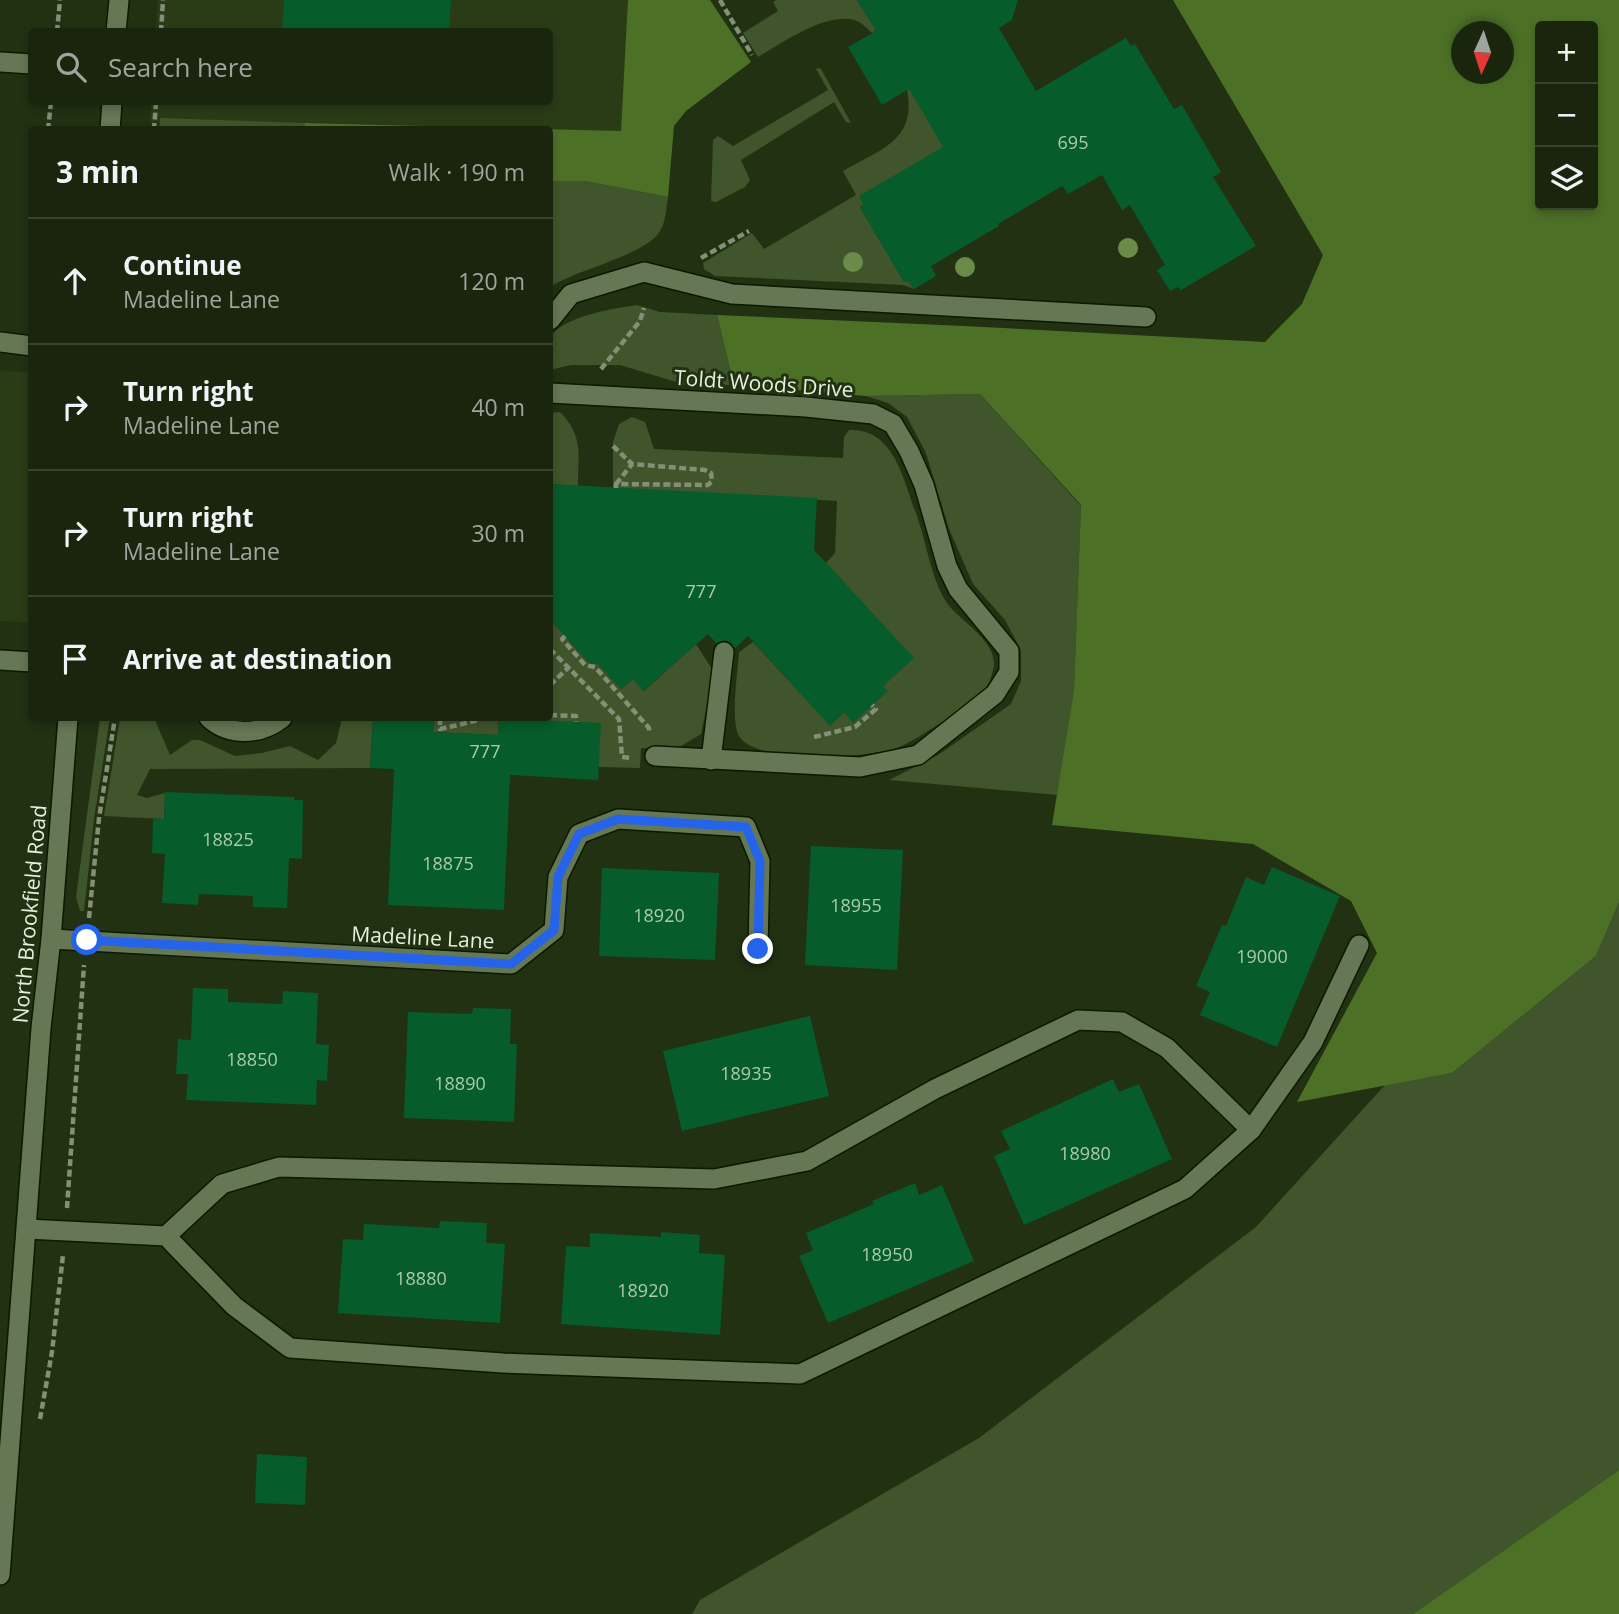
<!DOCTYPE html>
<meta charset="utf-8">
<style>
:root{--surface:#1a250e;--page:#232d17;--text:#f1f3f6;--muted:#9fa59e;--line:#38422e}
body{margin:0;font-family:"Open Sans",sans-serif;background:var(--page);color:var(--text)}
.controls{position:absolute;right:21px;top:21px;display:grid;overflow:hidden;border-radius:7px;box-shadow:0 4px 10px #0003}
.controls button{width:63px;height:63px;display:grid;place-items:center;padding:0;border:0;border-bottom:2px solid var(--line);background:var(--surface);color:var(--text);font:35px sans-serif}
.compass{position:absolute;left:1451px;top:21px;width:63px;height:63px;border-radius:50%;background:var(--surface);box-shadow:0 4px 10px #0003;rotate:183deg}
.stop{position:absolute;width:21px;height:21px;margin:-16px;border:5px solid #2563eb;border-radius:50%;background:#fff}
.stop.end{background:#2563eb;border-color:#fff;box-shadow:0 2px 7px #0008}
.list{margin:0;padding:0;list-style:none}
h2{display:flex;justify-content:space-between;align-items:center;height:91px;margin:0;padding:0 28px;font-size:30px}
h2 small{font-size:23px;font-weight:400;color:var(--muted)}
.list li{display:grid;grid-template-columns:46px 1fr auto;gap:21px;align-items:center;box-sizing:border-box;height:126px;padding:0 28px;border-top:2px solid var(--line)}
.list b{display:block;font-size:26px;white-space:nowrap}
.list p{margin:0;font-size:23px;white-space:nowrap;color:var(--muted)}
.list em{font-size:23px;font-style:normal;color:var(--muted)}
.icon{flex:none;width:38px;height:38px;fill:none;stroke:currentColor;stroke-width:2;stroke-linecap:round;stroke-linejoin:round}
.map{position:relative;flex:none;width:1619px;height:1614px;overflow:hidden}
.search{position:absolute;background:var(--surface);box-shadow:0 4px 10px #0003;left:28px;top:28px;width:525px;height:77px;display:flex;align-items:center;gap:18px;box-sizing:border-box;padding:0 24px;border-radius:7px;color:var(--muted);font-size:26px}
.panel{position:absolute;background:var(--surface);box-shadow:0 4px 10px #0003;left:28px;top:126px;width:525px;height:595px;border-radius:7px}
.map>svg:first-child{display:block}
.built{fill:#2a3c16}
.green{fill:#40552b}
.forest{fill:#4d7027;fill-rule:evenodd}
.building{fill:#065c2a}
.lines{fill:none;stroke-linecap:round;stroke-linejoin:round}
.service-casing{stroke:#0b1900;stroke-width:22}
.minor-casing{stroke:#0b1900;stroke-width:22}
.tertiary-casing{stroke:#0b1900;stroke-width:22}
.path{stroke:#839077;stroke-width:4.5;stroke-dasharray:7 3.5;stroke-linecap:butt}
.service{stroke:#657755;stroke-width:19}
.minor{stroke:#657755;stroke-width:19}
.tertiary{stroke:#657755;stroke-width:19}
.tree{fill:#6a8c48}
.route{stroke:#2563eb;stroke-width:9}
.labels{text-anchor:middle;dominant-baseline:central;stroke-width:6;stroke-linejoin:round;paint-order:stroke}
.number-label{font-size:18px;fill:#adcab0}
.street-label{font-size:21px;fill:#e5efdc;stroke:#223112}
</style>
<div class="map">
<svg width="1619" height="1614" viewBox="0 0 1619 1614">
<rect width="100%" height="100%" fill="#223112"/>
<g class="built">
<polygon points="158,0 677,0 668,147 550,130 306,130 150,122 151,102 550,102 550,32 156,31"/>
<polygon points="0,370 31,373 31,623 0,621"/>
</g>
<g class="green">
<path d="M 776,0 L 857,0 L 862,8 L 883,26 L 872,33 C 867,28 861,22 855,20 C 825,12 784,42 758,57 L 743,33 L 778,11 L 773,2 Z"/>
<polygon points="818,68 821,69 851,123 846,122 834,102 741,160 750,180 745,187 716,202 711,201 713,140 718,136 733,146 828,90 816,69"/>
<path d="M 917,84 L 958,150 L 860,207 L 904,282 L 909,281 L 914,289 L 903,285 L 715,276 L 704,269 L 703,263 L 752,233 L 764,249 L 856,195 L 843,171 C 880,149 917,141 907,90 Z"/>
<polygon points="160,118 304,123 306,129 159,130"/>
<path d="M 550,181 L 585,181 L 668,197 C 666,209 666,224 658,234 C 639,257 578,269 550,287 Z"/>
<path d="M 637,305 L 660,312 L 717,315 L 734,385 L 686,385 L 620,365 L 571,365 L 550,370 C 549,360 547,345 551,337 C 562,316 616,308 637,305 Z"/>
<polygon points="980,394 1081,506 1074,689 1057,795 889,780 938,755 1011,704 1021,681 1021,650 1005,620 973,584 949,529 926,453 907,417 888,403 866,396"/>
<path d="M 560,412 C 584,437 578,454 578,486 L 550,484 L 550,413 Z"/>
<path d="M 632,417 L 645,422 L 654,449 L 843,458 L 844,437 L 849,430 C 894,428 903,479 916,513 C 926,540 932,585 950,607 C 964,623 995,641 994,665 C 993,670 991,680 988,685 C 982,698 912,743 897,748 C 868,758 756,765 739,736 C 730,722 738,670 739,652 L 753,642 L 830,725 L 844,712 L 853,722 L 883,686 L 913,658 L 826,563 L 835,553 L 837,501 L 613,488 L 613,442 L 619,424 Z"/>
<polygon points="550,619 590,664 598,664 621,689 633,679 644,691 696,644 714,672 701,734 678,748 641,748 640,768 599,767 499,718 498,735 433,732 434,718 550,718"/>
<polygon points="100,718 110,718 94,819 84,911 80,911 76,897"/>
<polygon points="120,718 154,718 170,755 192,740 200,740 235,756 262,753 290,746 318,760 336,743 342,718 373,718 370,768 150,769 137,795 147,798 165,793 164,819 104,816"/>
<polygon points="1619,902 1619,1470 1413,1614 692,1614 700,1600 979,1438 1256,1227 1385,1085 1452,1073 1596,956"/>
</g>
<g class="forest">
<polygon points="628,0 710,0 751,62 686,111 674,126 668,197 585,181 550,181 550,130 306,129 304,123 621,131"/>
<path d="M 1173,0 L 1619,0 L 1619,902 L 1596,956 L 1452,1073 L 1297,1102 L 1377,953 L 1351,901 L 1253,844 L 1052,825 L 1074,689 L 1081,505 L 980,394 L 866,396 L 734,385 L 717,315 L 964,326 L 1265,342 L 1302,304 L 1323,255 ZM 1540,26 L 1593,26 L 1593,205 L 1540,205 ZM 1462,32 L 1504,32 L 1504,74 L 1462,74 Z"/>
<polygon points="1619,1470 1619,1614 1413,1614"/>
</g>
<g class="building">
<polygon points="284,0 451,0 449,32 282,32"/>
<polygon points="857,0 1018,0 1012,20 999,28 1036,91 1126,38 1131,46 1135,44 1174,109 1182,105 1221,172 1213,177 1256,246 1181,290 1178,287 1170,291 1157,270 1165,265 1130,205 1122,210 1102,175 1068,194 1062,186 998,224 999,226 931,266 936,276 914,289 908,281 904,282 860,207 864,205 859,196 943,147 909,89 882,105 848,47 876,31"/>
<polygon points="550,484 817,498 814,550 914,658 883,686 888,691 853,723 844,712 830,726 748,636 735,648 726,640 716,643 708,634 643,691 633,679 621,689 598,664 590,664 550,619"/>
<polygon points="373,718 434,718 433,732 498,735 499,718 601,723 598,780 510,775 504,910 388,905 394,769 370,768"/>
<polygon points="165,792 294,797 294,800 303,800 302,859 289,858 287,908 253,907 253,896 199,894 198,905 162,903 165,854 152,853 153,818 164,819"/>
<polygon points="811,846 903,850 897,970 805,965"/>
<polygon points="1272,867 1340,896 1277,1047 1200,1015 1210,992 1196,986 1222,925 1226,926 1246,877 1264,885"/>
<polygon points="602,868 719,873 715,960 599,956"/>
<polygon points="193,988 228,989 228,1002 282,1004 283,991 318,993 316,1044 329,1045 327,1081 317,1080 316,1105 186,1100 188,1074 176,1074 178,1039 191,1040"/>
<polygon points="473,1008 511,1009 510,1044 517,1044 514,1122 404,1118 408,1012 472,1014"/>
<polygon points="810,1016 829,1096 682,1131 663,1051"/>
<polygon points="1113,1079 1119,1092 1139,1084 1172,1159 1024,1225 994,1156 1010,1149 1001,1131"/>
<polygon points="915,1183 919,1195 942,1185 974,1261 828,1323 799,1256 813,1250 806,1233 874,1204 872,1201"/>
<polygon points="440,1221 487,1223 486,1243 505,1244 500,1323 338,1313 343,1239 363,1240 364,1224 439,1228"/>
<polygon points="661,1232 700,1235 699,1253 725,1255 720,1335 561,1324 566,1246 590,1247 590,1233 661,1237"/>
<polygon points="257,1454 307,1457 305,1505 255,1503"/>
</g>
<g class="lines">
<defs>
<g id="service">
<polyline points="0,62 32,64"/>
<polyline points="550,320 571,294 644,272 732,294 1146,317"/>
<polyline points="550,393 806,407 873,414 893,424 909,451 924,485 947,566 958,589 1009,651 1009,672 995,694 918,755 860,767 655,756"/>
<polyline points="0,660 32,662"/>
<path d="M 209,718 C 230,737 261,735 282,718"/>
<polyline points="711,760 724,652"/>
<polyline points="51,939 511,964 554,930 558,877 579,834 618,819 746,827 760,861 758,949"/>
<polyline points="27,1229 166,1236 234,1306 290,1348 503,1363 800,1374 1185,1189 1251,1130 1313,1042 1359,945"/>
<polyline points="166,1236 222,1184 279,1167 714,1179 807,1161 935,1089 1078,1020 1122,1022 1167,1048 1251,1130"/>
</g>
<polyline id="minor" points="0,342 32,346"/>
<g id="tertiary">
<polyline points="116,32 119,0"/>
<polyline points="110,130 112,102"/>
<polyline points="0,1575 41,1028 51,939 68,718"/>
</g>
</defs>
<use href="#service" class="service-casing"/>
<use href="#minor" class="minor-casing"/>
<use href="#tertiary" class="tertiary-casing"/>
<g class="path">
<polyline points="720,0 752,55"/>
<polyline points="57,32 60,0"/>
<polyline points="161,32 163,0"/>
<polyline points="48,130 51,102"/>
<polyline points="154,130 156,102"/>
<polyline points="701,258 749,231"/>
<polyline points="601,369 640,321 644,308"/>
<polyline points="613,446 632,464 705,470 711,473 712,481 708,485 616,484 616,488"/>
<polyline points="616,484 632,464"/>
<polyline points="565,636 562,639 585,665 595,667 649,728 649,731"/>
<polyline points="550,649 619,719 622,757 631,758"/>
<polyline points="550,685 569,667"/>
<polyline points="550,715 576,716 576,722"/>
<polyline points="440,718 440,729 475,721 476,718"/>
<polyline points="814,737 855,727 876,709 872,705"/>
<polyline points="89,918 99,818 115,718"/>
<polyline points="67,1208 84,965"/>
<polyline points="40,1419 52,1352 63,1255"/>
</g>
<use href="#service" class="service"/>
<use href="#minor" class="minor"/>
<use href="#tertiary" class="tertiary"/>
</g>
<g class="tree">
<circle cx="1128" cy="248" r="10"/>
<circle cx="853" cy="262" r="10"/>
<circle cx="965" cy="267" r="10"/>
</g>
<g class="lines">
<polyline class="route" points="87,940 511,964 554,930 558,877 579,834 618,819 746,827 760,861 758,949"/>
</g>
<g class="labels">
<g class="number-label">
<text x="1073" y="142">695</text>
<text x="701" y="591">777</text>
<text x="485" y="751">777</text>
<text x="228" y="839">18825</text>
<text x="448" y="863">18875</text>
<text x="856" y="905">18955</text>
<text x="659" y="915">18920</text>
<text x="1262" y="956">19000</text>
<text x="252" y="1059">18850</text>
<text x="746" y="1073">18935</text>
<text x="460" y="1083">18890</text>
<text x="1085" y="1153">18980</text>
<text x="887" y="1254">18950</text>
<text x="421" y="1278">18880</text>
<text x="643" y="1290">18920</text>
</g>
<g class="street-label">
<text transform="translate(764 383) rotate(4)">Toldt Woods Drive</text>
<text transform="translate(29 914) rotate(-85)">North Brookfield Road</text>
<text transform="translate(423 937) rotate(3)">Madeline Lane</text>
</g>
</g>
</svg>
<div class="controls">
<button>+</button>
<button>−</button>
<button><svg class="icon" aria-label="layers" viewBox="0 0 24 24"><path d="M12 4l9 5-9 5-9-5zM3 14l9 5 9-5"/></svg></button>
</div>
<svg class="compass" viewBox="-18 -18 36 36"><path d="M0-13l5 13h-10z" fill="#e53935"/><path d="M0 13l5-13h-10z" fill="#9fa59e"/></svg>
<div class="stop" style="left:87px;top:940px"></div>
<div class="stop end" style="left:758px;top:949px"></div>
<div class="search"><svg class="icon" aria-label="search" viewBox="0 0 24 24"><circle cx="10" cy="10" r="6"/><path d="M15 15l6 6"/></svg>Search here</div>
<section class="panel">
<h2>3 min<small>Walk · 190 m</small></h2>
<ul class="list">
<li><svg class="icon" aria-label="ahead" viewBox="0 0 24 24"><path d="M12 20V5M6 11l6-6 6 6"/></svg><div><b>Continue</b><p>Madeline Lane</p></div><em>120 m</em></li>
<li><svg class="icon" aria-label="right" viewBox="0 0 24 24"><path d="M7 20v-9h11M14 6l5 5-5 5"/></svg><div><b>Turn right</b><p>Madeline Lane</p></div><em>40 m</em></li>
<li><svg class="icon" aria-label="right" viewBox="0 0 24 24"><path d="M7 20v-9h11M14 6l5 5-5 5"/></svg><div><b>Turn right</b><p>Madeline Lane</p></div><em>30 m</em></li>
<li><svg class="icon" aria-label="arrive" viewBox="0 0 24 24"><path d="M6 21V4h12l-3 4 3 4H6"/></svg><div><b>Arrive at destination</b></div></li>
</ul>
</section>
</div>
